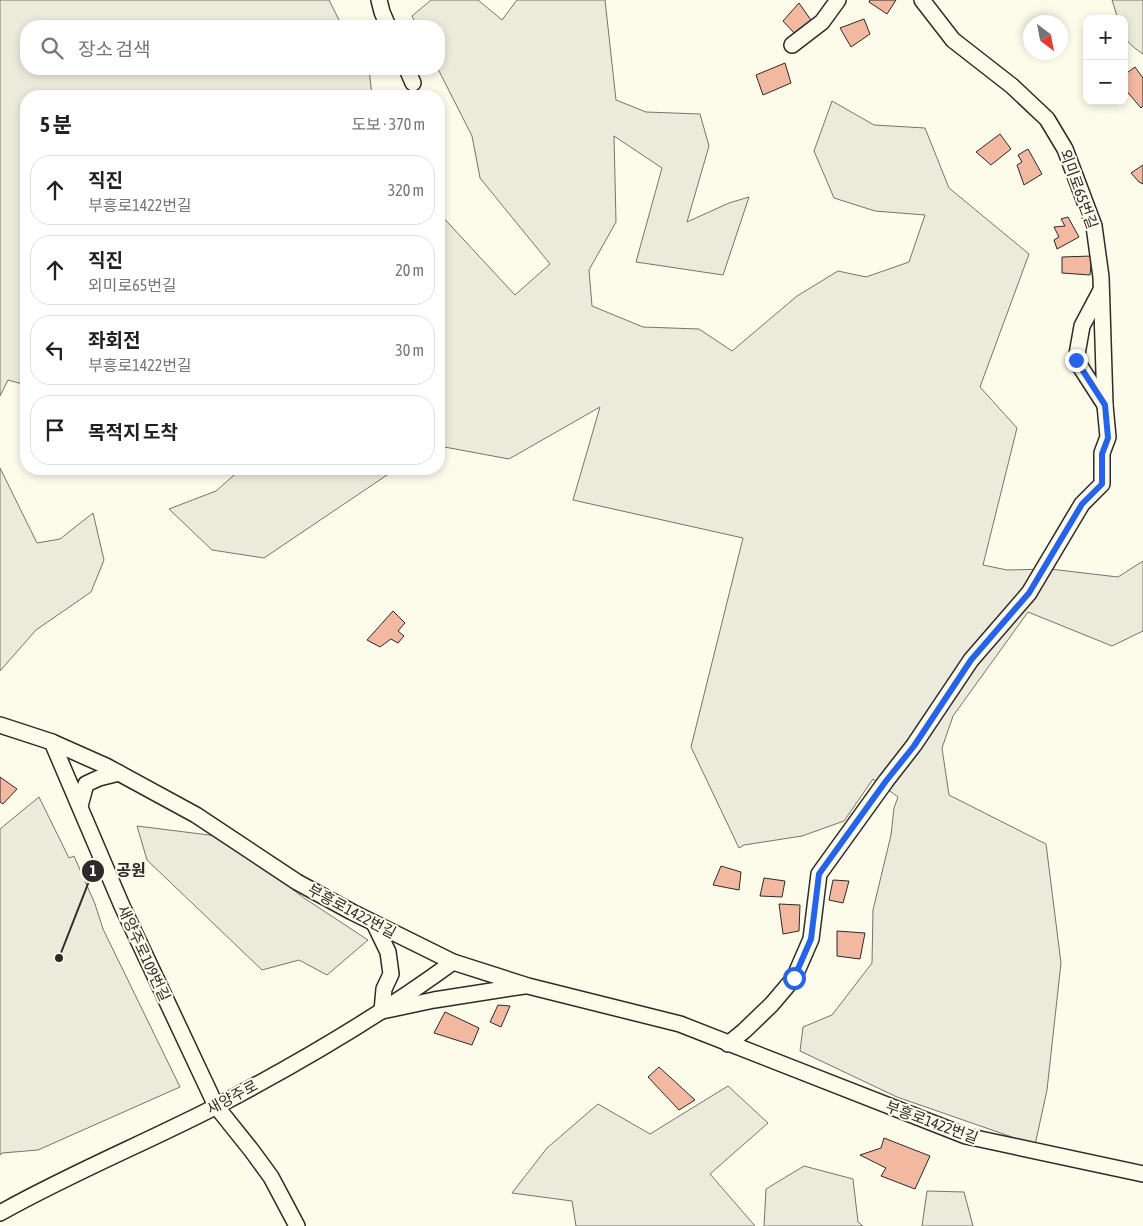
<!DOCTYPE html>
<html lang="ko">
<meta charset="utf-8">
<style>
:root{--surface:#fff;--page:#f6f6f6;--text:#202124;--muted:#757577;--line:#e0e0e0}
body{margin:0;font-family:"Asap Condensed","Noto Sans KR",sans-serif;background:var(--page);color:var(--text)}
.controls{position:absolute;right:15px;top:15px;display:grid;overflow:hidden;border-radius:10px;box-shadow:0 2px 8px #0003}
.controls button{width:45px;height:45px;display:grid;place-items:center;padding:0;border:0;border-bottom:1px solid var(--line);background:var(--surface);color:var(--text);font:25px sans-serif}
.compass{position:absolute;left:1023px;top:15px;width:45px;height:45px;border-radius:50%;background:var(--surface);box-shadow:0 2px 8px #0003;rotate:148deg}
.stop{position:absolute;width:15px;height:15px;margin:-11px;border:4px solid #2563eb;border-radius:50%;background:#fff}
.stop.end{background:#2563eb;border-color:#fff;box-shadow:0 1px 5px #0008}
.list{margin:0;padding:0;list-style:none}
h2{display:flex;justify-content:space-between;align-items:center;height:65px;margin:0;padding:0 20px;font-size:21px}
h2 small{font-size:16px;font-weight:400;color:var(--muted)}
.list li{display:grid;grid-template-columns:32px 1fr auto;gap:15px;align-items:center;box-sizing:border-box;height:70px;margin:0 10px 10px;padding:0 10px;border:1px solid var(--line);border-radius:20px}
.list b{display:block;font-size:19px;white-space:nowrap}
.list p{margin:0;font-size:16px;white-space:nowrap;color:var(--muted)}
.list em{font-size:16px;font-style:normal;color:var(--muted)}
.icon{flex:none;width:28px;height:28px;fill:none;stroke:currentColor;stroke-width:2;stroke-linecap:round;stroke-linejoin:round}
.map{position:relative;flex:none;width:1143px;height:1226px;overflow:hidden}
.search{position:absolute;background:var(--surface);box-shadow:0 2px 8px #0003;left:20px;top:20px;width:425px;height:55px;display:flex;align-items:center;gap:12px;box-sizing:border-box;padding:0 18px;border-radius:20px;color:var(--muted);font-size:19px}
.panel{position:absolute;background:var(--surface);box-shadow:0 2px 8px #0003;left:20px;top:90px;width:425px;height:385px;border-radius:20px}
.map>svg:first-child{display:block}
.green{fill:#ecebdb;stroke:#74746e}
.building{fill:#f2b8a0;stroke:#2b2b2b}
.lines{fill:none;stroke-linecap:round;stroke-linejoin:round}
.minor-casing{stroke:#2b2b2b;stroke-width:18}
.minor{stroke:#fdfbea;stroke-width:15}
.route{stroke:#2563eb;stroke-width:6}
.labels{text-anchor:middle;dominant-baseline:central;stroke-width:4;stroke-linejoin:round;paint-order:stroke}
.street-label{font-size:15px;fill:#2b2b2b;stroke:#fdfbea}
.leader{fill:none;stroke:#2b2b2b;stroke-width:2}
.callout-dot{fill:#2b2b2b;stroke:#fdfbea;stroke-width:2}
.mark-label{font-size:15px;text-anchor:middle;font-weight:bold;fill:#fff}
.callout-label{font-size:16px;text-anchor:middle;font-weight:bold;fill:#2b2b2b;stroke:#fdfbea;stroke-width:4;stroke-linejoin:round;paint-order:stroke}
</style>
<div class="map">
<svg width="1143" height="1226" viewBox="0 0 1143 1226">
<rect width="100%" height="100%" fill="#fdfbea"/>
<g class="green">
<polygon points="0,0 329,0 342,26 26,26 26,69 369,69 372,96 26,96 26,385 8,380 0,396"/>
<polygon points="431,0 478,0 502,20 517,0 605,0 616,100 646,112 700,114 709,146 687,222 729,203 749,197 723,275 636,262 662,168 614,136 616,222 589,270 592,306 643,327 699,329 732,351 797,296 838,271 866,277 909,262 925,215 875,211 834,198 814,151 832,101 874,125 925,128 949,188 1029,254 980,387 1017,428 983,565 1007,570 1050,569 1118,577 1143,561 1143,631 1112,646 1028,612 953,716 942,748 949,795 1046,844 1061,963 1047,1090 1035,1145 897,1097 800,1051 803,1027 832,1015 872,963 873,910 891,835 894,808 898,797 873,779 844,821 802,836 744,845 739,848 691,747 743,538 573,500 600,407 509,459 439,446 439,213 515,295 550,264 480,178 472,136 438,69 439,26 417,26 412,16"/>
<path d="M 1112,0 L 1143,0 L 1143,54 C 1126,42 1124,40 1124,19 L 1118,19 Z"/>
<polygon points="0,468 37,543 60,539 93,513 104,560 91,592 36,630 0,671"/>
<polygon points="241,469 396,469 264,558 212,550 169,509 216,491"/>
<polygon points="39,797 69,858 74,856 95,904 103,929 180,1087 38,1150 2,1153 0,1155 0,829"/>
<polygon points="137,826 225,837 304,898 368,940 327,975 299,960 262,970 147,860"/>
<polygon points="728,1086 768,1123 710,1174 755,1226 576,1226 572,1201 512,1193 547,1148 598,1104 650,1134"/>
<polygon points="804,1166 853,1179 858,1222 863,1226 764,1226 766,1189"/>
<polygon points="927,1191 964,1192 973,1226 922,1226"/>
</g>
<g class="building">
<polygon points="870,0 896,0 887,14 869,2"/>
<polygon points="799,3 813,23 796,35 783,21"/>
<polygon points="864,19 870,34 851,47 840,28"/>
<polygon points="785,63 791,83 763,95 756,75"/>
<polygon points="1135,67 1143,78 1143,106 1141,108 1124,88 1124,75"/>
<polygon points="1000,134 1011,149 991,165 976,152"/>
<polygon points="1028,149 1042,174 1024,185 1017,165 1022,162 1018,155"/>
<polygon points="1143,165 1143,184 1139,182 1131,173"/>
<polygon points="1068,217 1079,237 1057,249 1054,240 1059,237 1054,227 1065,226 1061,219"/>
<polygon points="1092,256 1090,275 1062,273 1062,257"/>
<polygon points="393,611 405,623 398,631 404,636 398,643 391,639 380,647 367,640"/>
<polygon points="0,777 17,789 3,804 0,802"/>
<polygon points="721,866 741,872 739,890 713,885"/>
<polygon points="764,878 785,881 782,897 760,896"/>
<polygon points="833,880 849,881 843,903 829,900"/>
<polygon points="779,904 800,905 799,931 783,934"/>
<polygon points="837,931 865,933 860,959 837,956"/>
<polygon points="498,1005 510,1006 501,1027 490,1022"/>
<polygon points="445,1012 479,1028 472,1045 434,1033"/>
<polygon points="659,1067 695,1100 679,1110 648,1077"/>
<polygon points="884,1138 930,1156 915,1189 881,1176 886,1168 860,1155 881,1148"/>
</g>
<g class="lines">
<defs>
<g id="minor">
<polyline points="379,0 382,12 388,26"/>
<polyline points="792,45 822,22 838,0"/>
<polyline points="407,69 413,83"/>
<polyline points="1100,292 1082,326 1076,360 1105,405"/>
<polyline points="0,725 52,742 106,766 196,815 297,882 352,912 453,962 528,986 680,1024 966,1136 1143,1174"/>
<polyline points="52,742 122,906 216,1106 252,1151 271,1177 297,1226"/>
<polyline points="80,806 86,784 99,778 119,773"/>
<polyline points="374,923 388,952 391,974 384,989 382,1011 434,1000 524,986"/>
<polyline points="728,1044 744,1031 772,1004 794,978 811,939 819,874 886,781 914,745 971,660 1029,593 1082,504 1102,484 1102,453 1108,437 1105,405 1101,277 1094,226 1065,149 1047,119 1012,86 953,40 922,0"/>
<path d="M 0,1213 C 71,1173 145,1143 217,1106 C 299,1063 378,1017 453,962"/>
</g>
</defs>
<use href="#minor" class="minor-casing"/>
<use href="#minor" class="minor"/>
</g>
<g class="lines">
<polyline class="route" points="794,978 811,939 819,874 886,781 914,746 971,660 1029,593 1082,504 1102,484 1102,454 1108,438 1105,405 1076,360"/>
</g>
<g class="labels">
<g class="street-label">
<text transform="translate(1079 189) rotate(70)">외미로65번길</text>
<text transform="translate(352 911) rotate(28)">부흥로1422번길</text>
<text transform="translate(144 953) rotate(65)">새양주로109번길</text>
<text transform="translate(232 1097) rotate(-28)">새양주로</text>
<text transform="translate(932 1122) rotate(20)">부흥로1422번길</text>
</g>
</g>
<path class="leader" d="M59 958L93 871"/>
<g class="callout-dot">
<circle cx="59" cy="958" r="5"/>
<circle cx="93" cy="871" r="12"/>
</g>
<g class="mark-label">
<text x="93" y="876">1</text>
</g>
<g class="callout-label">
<text x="131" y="876">공원</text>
</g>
</svg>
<div class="controls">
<button>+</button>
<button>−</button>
</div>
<svg class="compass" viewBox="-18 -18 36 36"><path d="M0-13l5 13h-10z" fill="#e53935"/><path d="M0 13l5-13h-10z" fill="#757577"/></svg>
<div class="stop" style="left:794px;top:978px"></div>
<div class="stop end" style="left:1076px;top:360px"></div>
<div class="search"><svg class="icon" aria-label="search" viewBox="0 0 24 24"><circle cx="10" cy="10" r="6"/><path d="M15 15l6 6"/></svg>장소 검색</div>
<section class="panel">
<h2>5 분<small>도보 · 370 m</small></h2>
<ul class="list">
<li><svg class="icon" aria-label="ahead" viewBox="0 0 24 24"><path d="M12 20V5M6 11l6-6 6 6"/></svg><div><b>직진</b><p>부흥로1422번길</p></div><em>320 m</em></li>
<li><svg class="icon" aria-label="ahead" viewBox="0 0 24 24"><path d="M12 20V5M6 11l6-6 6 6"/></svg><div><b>직진</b><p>외미로65번길</p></div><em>20 m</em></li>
<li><svg class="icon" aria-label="left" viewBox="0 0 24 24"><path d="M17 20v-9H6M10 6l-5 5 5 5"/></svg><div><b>좌회전</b><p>부흥로1422번길</p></div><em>30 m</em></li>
<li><svg class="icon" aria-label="arrive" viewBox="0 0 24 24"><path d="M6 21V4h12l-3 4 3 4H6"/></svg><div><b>목적지 도착</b></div></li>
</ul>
</section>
</div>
